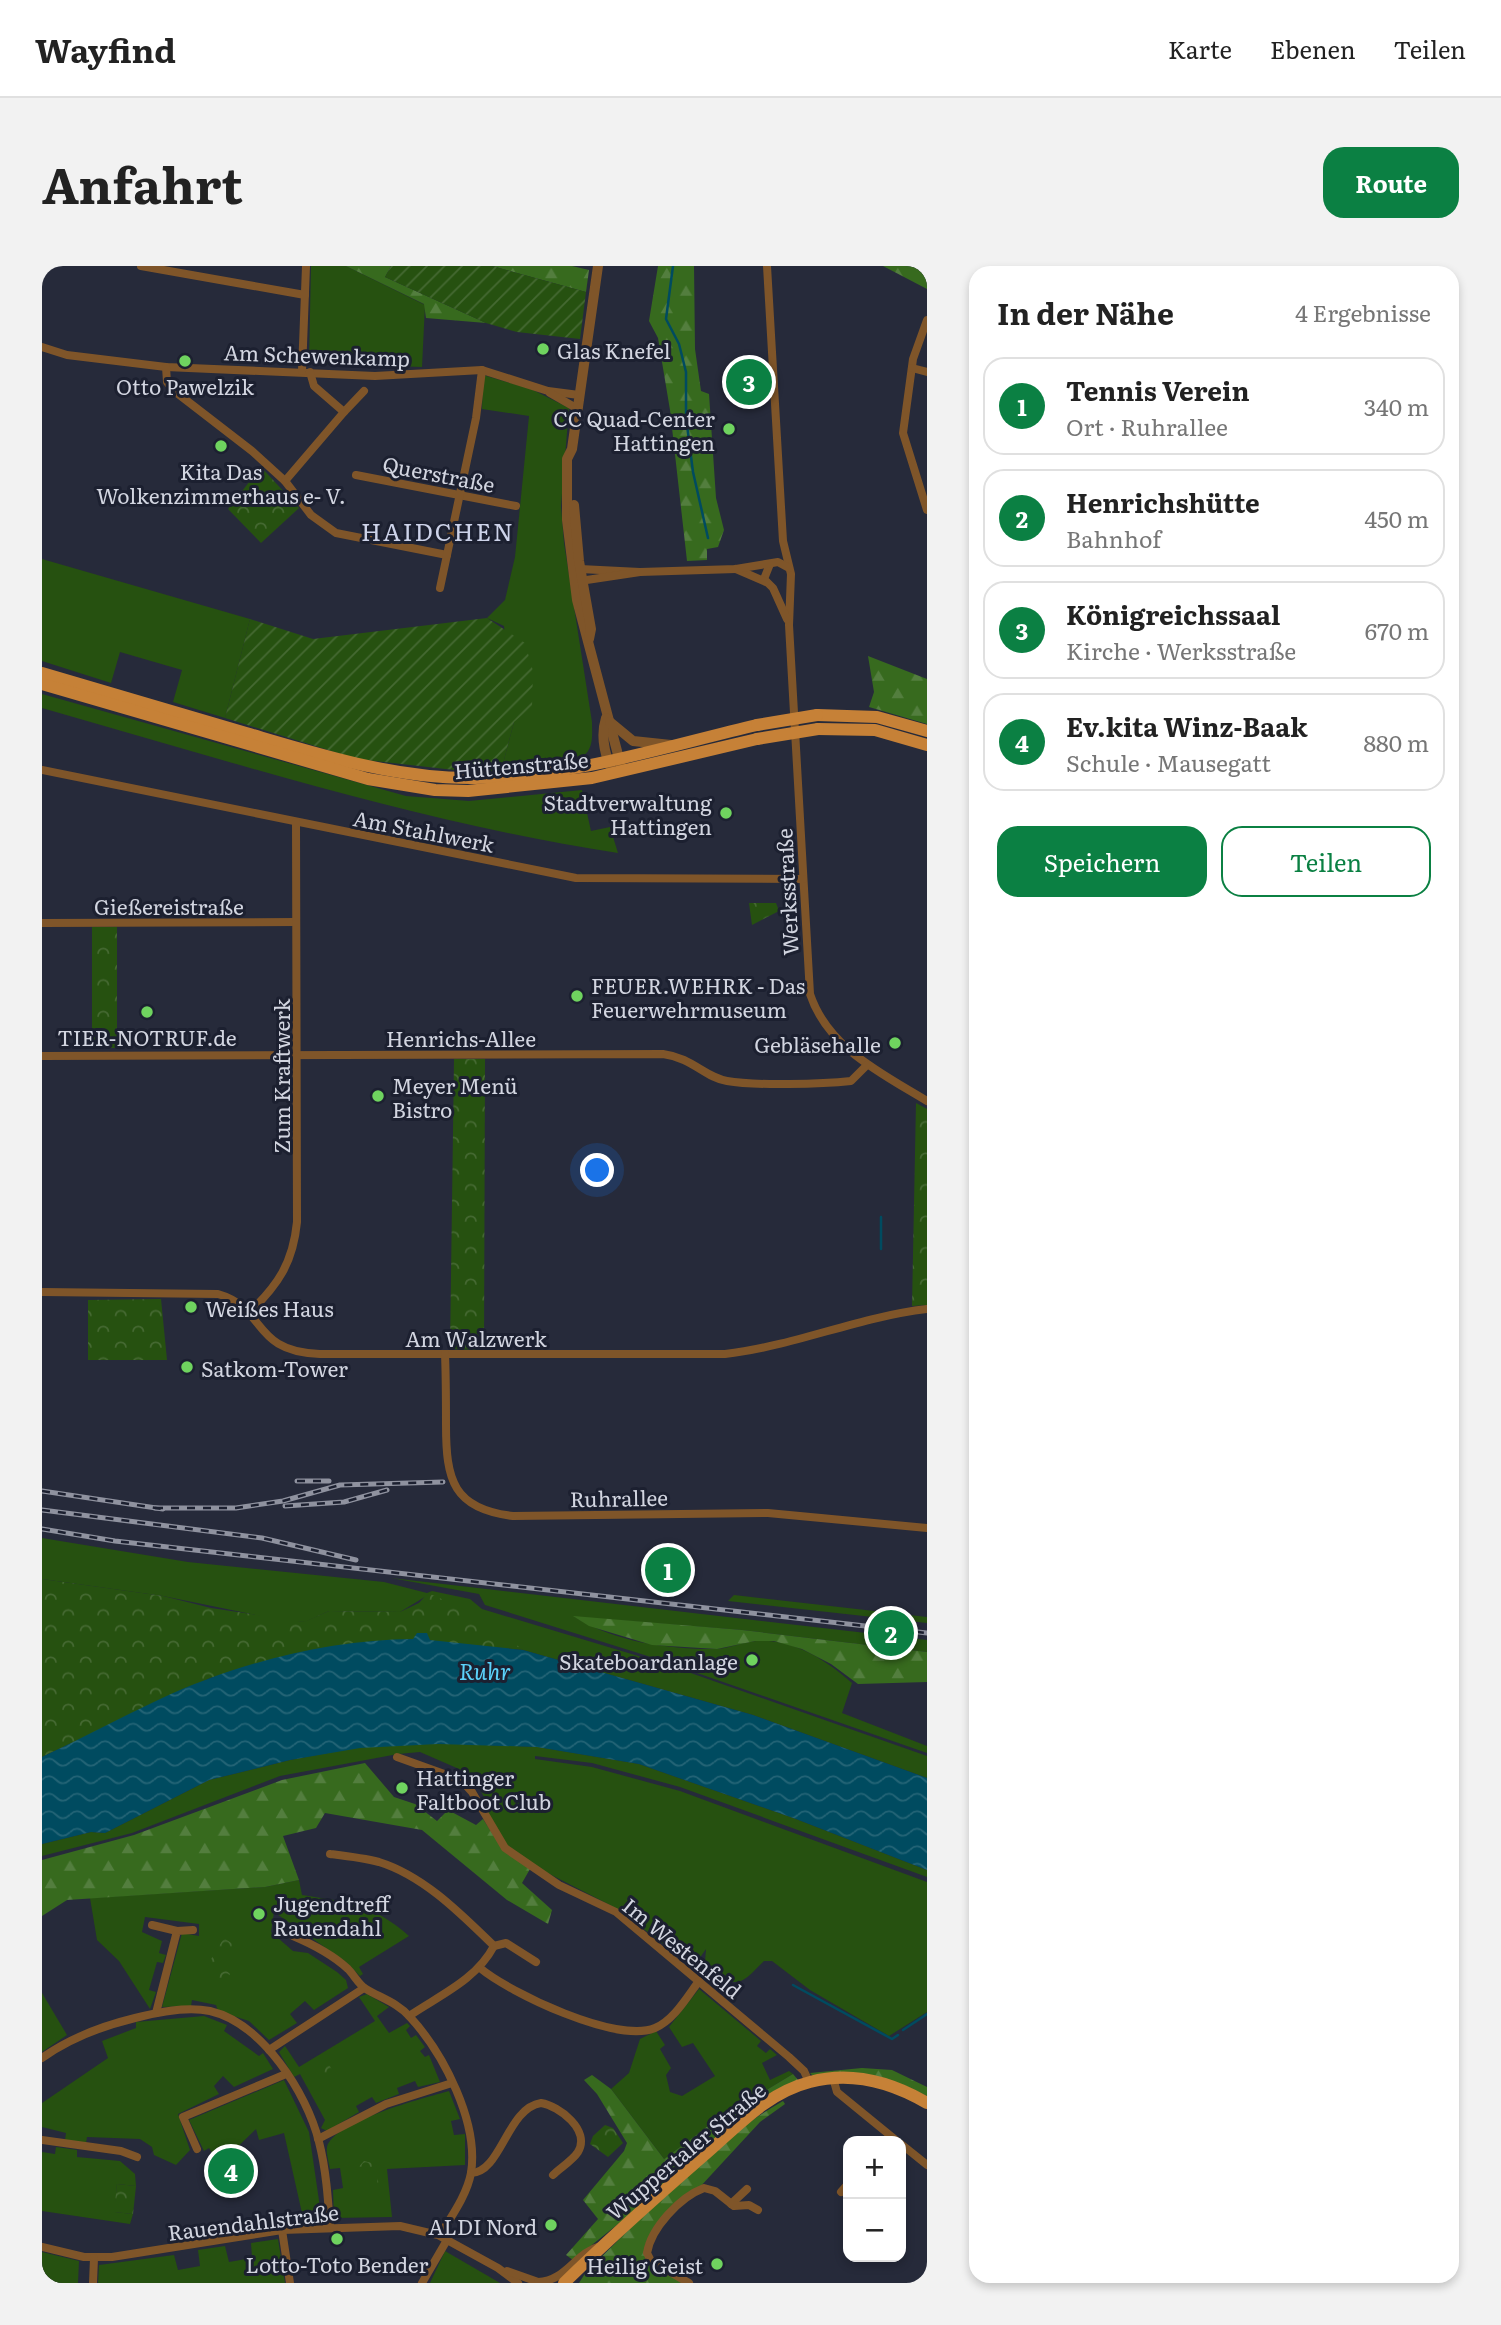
<!DOCTYPE html>
<html lang="de">
<meta charset="utf-8">
<style>
:root{--surface:#fff;--page:#f2f2f2;--text:#222;--muted:#767676;--line:#e0e0e0;--accent:#0b8043}
body{margin:0;font-family:Literata,serif;background:var(--page);color:var(--text)}
.controls{position:absolute;right:21px;bottom:21px;display:grid;overflow:hidden;border-radius:14px;box-shadow:0 4px 10px #0003}
.controls button{width:63px;height:63px;display:grid;place-items:center;padding:0;border:0;border-bottom:2px solid var(--line);background:var(--surface);color:var(--text);font:35px sans-serif}
.you{position:absolute;left:556px;top:905px;width:24px;height:24px;margin:-18px;border:5px solid #fff;border-radius:50%;background:#1a73e8;box-shadow:0 0 0 10px #1a73e833}
.badge{display:grid;place-items:center;width:46px;height:46px;border-radius:50%;background:var(--accent);color:#fff;font-size:23px;font-weight:700}
.pin{position:absolute;translate:-50% -50%;border:4px solid #fff;box-shadow:0 2px 7px #0006}
.list{margin:0;padding:0;list-style:none}
h2{display:flex;justify-content:space-between;align-items:center;height:91px;margin:0;padding:0 28px;font-size:30px}
h2 small{font-size:23px;font-weight:400;color:var(--muted)}
.list li{display:grid;grid-template-columns:46px 1fr auto;gap:21px;align-items:center;box-sizing:border-box;height:98px;margin:0 14px 14px;padding:0 14px;border:2px solid var(--line);border-radius:21px}
.list b{display:block;font-size:26px;white-space:nowrap}
.list p{margin:0;font-size:23px;white-space:nowrap;color:var(--muted)}
.list em{font-size:23px;font-style:normal;color:var(--muted)}
.actions{display:flex;gap:14px;padding:21px 28px}
.actions a{flex:1;padding:16px 0;border:2px solid var(--accent);border-radius:21px;text-align:center;font-size:24px;color:var(--accent)}
.actions .main{background:var(--accent);color:#fff}
.map{position:relative;flex:none;width:885px;height:2017px;overflow:hidden;border-radius:21px}
header{display:flex;align-items:center;gap:42px;box-sizing:border-box;height:98px;padding:0 35px;background:var(--surface);border-bottom:2px solid var(--line)}
header strong{font-size:33px}
nav{display:flex;gap:38px;margin-inline-start:auto;font-size:24px}
.intro{display:flex;align-items:center;justify-content:space-between;box-sizing:border-box;height:168px;padding:0 42px}
h1{margin:0;font-size:49px}
.button{padding:18px 32px;border-radius:21px;background:var(--accent);color:#fff;font-size:24px;font-weight:700}
main{display:flex;gap:42px;padding:0 42px}
aside{flex:1;background:var(--surface);border-radius:21px;box-shadow:0 4px 10px #0003}
.map>svg:first-child{display:block}
.grass{fill:#265110}
.forest{fill:url(#forest-firs)}
.park{fill:url(#park-crowns)}
.garden{fill:url(#garden-furrows)}
.water{fill:url(#water-waves)}
.lines{fill:none;stroke-linecap:round;stroke-linejoin:round}
.stream{stroke:#004b60;stroke-width:2.5}
.minor{stroke:#7f5529;stroke-width:8}
.tertiary{stroke:#7f5529;stroke-width:10}
.primary{stroke:#c68137;stroke-width:12}
.rail-casing{stroke:#8f929f;stroke-width:5}
.rail{stroke:#1c2030;stroke-width:2.5;stroke-dasharray:8;stroke-linecap:butt}
.primary-bridge{stroke:#c68137;stroke-width:12}
.poi-dot{fill:#6fd35f;stroke:#1c2030;stroke-width:2.5}
.labels{text-anchor:middle;dominant-baseline:central;stroke-width:6;stroke-linejoin:round;paint-order:stroke}
.poi-label{font-size:21px;fill:#d2d5e0;stroke:#1c2030;text-anchor:start}
.street-label{font-size:21px;fill:#d2d5e0;stroke:#1c2030}
.water-label{font-size:23px;font-style:italic;fill:#5bd2fb;stroke:#1c2030}
.quarter-label{font-size:24px;letter-spacing:2px;fill:#cdd3e9;stroke:#1c2030}
</style>
<header>
<strong>Wayfind</strong>
<nav><a>Karte</a><a>Ebenen</a><a>Teilen</a></nav>
</header>
<div class="intro"><h1>Anfahrt</h1><a class="button">Route</a></div>
<main>
<div class="map">
<svg width="885" height="2017" viewBox="0 0 885 2017">
<defs>
<pattern id="forest-firs" width="22" height="20" patternUnits="userSpaceOnUse" patternTransform="scale(1.75)"><rect width="22" height="20" fill="#376a1e"/><path d="M5 1l3.5 6h-7zM16 11l3.5 6h-7z" fill="#537e3e"/></pattern>
<pattern id="park-crowns" width="20" height="18" patternUnits="userSpaceOnUse" patternTransform="scale(1.75)"><rect width="20" height="18" fill="#265110"/><path d="M2 6a3 3 0 1 1 6 0M12 15a3 3 0 1 1 6 0" fill="none" stroke="#456932"/></pattern>
<pattern id="garden-furrows" width="10" height="10" patternUnits="userSpaceOnUse" patternTransform="scale(1.75)"><rect width="10" height="10" fill="#265110"/><path d="M-1 1l2-2M0 10L10 0M9 11l2-2" fill="none" stroke="#456932"/></pattern>
<pattern id="water-waves" width="16" height="10" patternUnits="userSpaceOnUse" patternTransform="scale(1.75)"><rect width="16" height="10" fill="#004b60"/><path d="M0 5q4-4 8 0t8 0" fill="none" stroke="#246476"/></pattern>
</defs>
<rect width="100%" height="100%" fill="#262a3a"/>
<g class="grass">
<polygon points="269,0 304,0 383,39 380,101 267,97"/>
<path d="M 441,109 L 489,123 L 527,142 L 519,240 L 522,277 L 550,456 C 550,468 552,483 541,490 L 474,495 L 459,505 L 472,456 L 462,360 L 445,352 L 463,334 L 473,291 L 487,150 L 440,143 Z"/>
<polygon points="0,293 208,353 183,452 131,436 140,404 78,386 69,417 0,395"/>
<path d="M 0,428 L 364,530 L 427,535 L 540,524 L 549,565 L 568,561 L 576,587 C 380,557 190,496 0,442 Z"/>
<polygon points="0,1272 146,1296 342,1316 385,1327 390,1325 428,1333 440,1343 626,1399 885,1490 885,1512 711,1449 481,1384 386,1329 358,1346 287,1345 263,1356 243,1355 121,1330 0,1313"/>
<path d="M 349,1312 L 885,1374 L 885,1386 L 700,1364 L 533,1351 C 573,1376 625,1383 672,1383 C 686,1383 700,1376 714,1375 C 751,1372 784,1394 810,1417 L 800,1447 L 885,1480 L 885,1487 L 612,1392 L 443,1339 L 437,1328 Z"/>
<polygon points="692,1329 885,1351 885,1357 686,1335"/>
<path d="M 396,1477 L 496,1481 L 597,1498 L 754,1553 L 885,1604 L 885,1611 L 638,1521 L 550,1497 L 493,1490 L 493,1493 L 550,1501 L 638,1525 L 885,1616 L 885,1746 L 847,1770 L 768,1724 L 730,1695 L 722,1695 C 701,1716 699,1722 670,1710 L 663,1696 L 664,1683 L 650,1703 L 614,1672 L 570,1640 L 488,1598 L 463,1579 L 436,1533 L 442,1531 L 431,1510 L 417,1503 L 378,1486 L 356,1488 L 238,1510 L 90,1567 L 0,1590 L 0,1578 L 49,1566 L 63,1567 L 167,1514 L 248,1494 L 318,1481 Z"/>
<path d="M 257,1614 L 260,1629 C 305,1636 331,1638 367,1670 L 317,1701 L 321,1708 L 318,1710 L 304,1696 L 232,1646 L 229,1666 L 251,1685 L 266,1687 L 295,1706 L 304,1714 L 306,1722 L 272,1744 L 263,1735 L 248,1748 L 255,1757 L 227,1774 L 207,1755 L 176,1745 L 174,1739 L 150,1734 L 149,1740 L 120,1741 L 140,1667 L 157,1670 L 157,1658 L 103,1651 L 100,1666 L 120,1675 L 117,1687 L 124,1689 L 121,1697 L 115,1696 L 107,1724 L 114,1726 L 108,1743 L 77,1695 L 55,1674 L 48,1632 L 223,1621 Z"/>
<polygon points="657,1723 719,1775 715,1780 724,1787 728,1783 735,1789 720,1797 728,1814 747,1805 751,1808 670,1857 622,1893 569,1823 587,1807 598,1773 614,1765 623,1779 618,1783 629,1802 624,1809 628,1826 640,1830 673,1810 651,1777 640,1781 627,1761"/>
<polygon points="0,1727 25,1769 0,1786"/>
<polygon points="325,1728 347,1741 335,1750 347,1767 365,1757 368,1760 364,1764 369,1772 374,1769 383,1781 378,1785 383,1791 387,1789 398,1816 376,1821 373,1815 355,1822 357,1828 334,1837 330,1831 314,1840 317,1846 285,1865 279,1862 283,1854 258,1808 252,1811 237,1786 243,1780 257,1801 333,1755 317,1731"/>
<polygon points="162,1750 185,1759 182,1765 217,1790 221,1787 231,1803 192,1821 181,1810 172,1820 177,1828 136,1848 148,1884 134,1899 112,1889 110,1881 98,1873 45,1871 44,1877 23,1874 24,1867 0,1861 0,1837 66,1792 60,1775 94,1762 94,1756"/>
<polygon points="242,1814 267,1866 280,1955 262,1956 242,1867 217,1874 214,1863 180,1896 175,1895 167,1882 162,1885 147,1854"/>
<path d="M 407,1825 L 418,1853 L 409,1855 L 412,1869 L 423,1868 L 423,1899 L 345,1903 L 350,1951 L 292,1952 L 291,1924 L 301,1922 L 298,1902 L 288,1903 C 287,1897 284,1887 285,1881 C 292,1855 382,1832 407,1825 Z"/>
<polygon points="14,1881 35,1884 35,1891 78,1895 93,1908 94,1920 75,1918 73,1946 91,1948 88,1958 0,1945 0,1886 13,1888"/>
<polygon points="236,1973 243,2017 56,2017 57,1999 132,1989 136,2004 158,2000 156,1984 183,1980 187,1996 210,1992 209,1977"/>
<polygon points="403,1985 458,2017 388,2017"/>
<polygon points="0,1986 37,1995 36,2017 0,2017"/>
</g>
<g class="forest">
<polygon points="304,0 349,0 343,11 444,57 384,52 382,38"/>
<polygon points="450,0 530,0 547,4 544,26"/>
<polygon points="616,0 652,0 653,83 659,125 667,128 674,232 682,264 676,281 665,283 665,294 645,295 628,144 616,72 607,55"/>
<polygon points="841,0 885,0 885,23"/>
<polygon points="826,390 885,413 885,458 827,441 832,426"/>
<polygon points="531,1350 700,1364 885,1386 885,1416 816,1418 789,1398 760,1383 732,1375 713,1375 675,1383 610,1379 547,1360"/>
<polygon points="323,1497 352,1531 373,1538 395,1555 406,1544 434,1559 441,1553 459,1581 488,1603 480,1617 510,1644 506,1658 465,1634 380,1564 283,1547 274,1562 241,1570 257,1614 223,1621 25,1634 0,1650 0,1594 92,1569 240,1514"/>
<path d="M 820,1802 L 850,1804 L 885,1821 L 885,1830 C 843,1808 819,1805 771,1810 L 768,1807 Z"/>
<polygon points="751,1808 756,1814 531,1994 524,1989 556,1953 541,1934 582,1885 585,1877 555,1828 542,1814 550,1809 569,1823 622,1893 670,1857"/>
<path d="M 741,1835 L 743,1838 L 718,1856 L 657,1922 L 626,1946 L 604,1987 L 646,2017 L 537,2017 L 544,2006 C 602,1950 671,1874 741,1835 Z"/>
</g>
<g class="park">
<polygon points="219,201 257,242 219,277 186,243"/>
<polygon points="707,637 734,637 737,645 710,659"/>
<rect x="50" y="661" width="25" height="121"/>
<polygon points="412,793 443,793 442,1084 408,1083"/>
<polygon points="874,837 885,843 885,1039 870,1040"/>
<polygon points="119,1033 125,1094 46,1094 46,1034"/>
<polygon points="0,1313 121,1330 169,1342 262,1356 287,1345 358,1346 377,1337 386,1327 436,1349 481,1384 370,1373 288,1381 168,1412 0,1491"/>
<polygon points="182,1672 201,1685 185,1705 188,1708 178,1722 160,1708"/>
<polygon points="275,1793 278,1798 284,1794 291,1805 273,1815 264,1799"/>
<polygon points="563,1859 571,1862 581,1877 566,1891 548,1878 551,1870"/>
<polygon points="322,1895 334,1898 337,1923 316,1925 314,1904"/>
<polygon points="75,1918 94,1920 91,1948 72,1946"/>
</g>
<g class="garden">
<polygon points="349,0 450,0 544,26 538,73 475,66 444,57 343,11"/>
<polygon points="445,352 483,377 491,405 490,441 472,456 459,505 430,506 315,493 183,452 208,353 271,373"/>
</g>
<path class="water" d="M 375,1367 L 385,1367 L 388,1374 L 481,1384 L 711,1449 L 885,1512 L 885,1604 L 754,1553 L 597,1498 L 495,1481 L 396,1478 L 318,1482 L 248,1494 L 167,1514 L 63,1567 L 49,1566 L 0,1578 L 0,1491 C 39,1473 77,1452 116,1434 C 195,1397 284,1374 371,1373 Z"/>
<g class="lines">
<g class="stream">
<polyline points="631,0 624,53 637,78 644,106 644,151 651,206 666,272"/>
<polyline points="839,983 839,951"/>
<polyline points="751,1719 850,1773 856,1769"/>
<polyline points="861,1764 885,1748"/>
</g>
<g class="minor">
<polyline points="99,0 263,29"/>
<path d="M 725,0 L 741,275 L 749,308 L 747,359 L 768,728 C 786,782 839,807 885,835"/>
<polyline points="885,54 871,93 861,167 885,244"/>
<polyline points="0,81 25,89 124,101 333,110 440,104 506,125 537,129"/>
<polyline points="124,101 125,116 131,124 210,185 243,215 269,249 294,267 405,289"/>
<polyline points="870,102 885,106"/>
<polyline points="260,105 264,0"/>
<polyline points="508,127 536,143"/>
<polyline points="302,146 322,125"/>
<polyline points="314,209 474,240"/>
<polyline points="243,215 302,146 272,120 268,106"/>
<polyline points="728,298 722,313 731,322 745,353"/>
<polyline points="694,303 724,316"/>
<polyline points="536,306 538,303 598,306"/>
<polyline points="538,315 598,306 694,303 736,296 747,302"/>
<polyline points="398,322 434,152 440,104"/>
<polyline points="0,504 534,612 761,613"/>
<polyline points="0,657 254,656"/>
<path d="M 0,790 L 621,788 C 651,792 662,811 685,815 C 712,820 781,818 809,815 L 825,799"/>
<path d="M 0,1026 L 176,1028 C 225,1042 209,1086 278,1088 L 683,1088 C 752,1080 816,1051 885,1043"/>
<path d="M 207,1047 C 236,1019 251,997 255,956 L 254,556"/>
<path d="M 403,1088 C 404,1112 404,1136 404,1159 C 404,1214 411,1243 471,1250 L 726,1247 L 885,1262"/>
<polyline points="355,1491 419,1514 430,1526 463,1582 517,1619 574,1646 747,1791 762,1805 767,1816"/>
<path d="M 288,1588 C 304,1590 321,1592 337,1596 C 382,1610 419,1648 452,1680 C 434,1714 398,1729 367,1750"/>
<polyline points="110,1659 135,1665"/>
<path d="M 251,1670 C 270,1678 291,1689 306,1703 C 312,1709 317,1719 324,1723 C 339,1732 356,1737 368,1751 C 402,1788 437,1857 429,1907 C 425,1929 409,1951 398,1969"/>
<polyline points="452,1680 464,1677 494,1696"/>
<path d="M 438,1702 C 468,1727 575,1778 613,1762 C 632,1754 645,1731 657,1715"/>
<polyline points="114,1747 135,1665 151,1664"/>
<polyline points="227,1784 322,1722"/>
<path d="M 0,1792 C 28,1772 60,1760 93,1752 C 116,1746 144,1740 168,1745 C 220,1757 265,1827 277,1876 C 284,1903 286,1932 288,1961"/>
<polyline points="791,1812 795,1826 855,1875"/>
<polyline points="276,1873 344,1838 410,1817"/>
<polyline points="0,1874 79,1885 95,1891"/>
<polyline points="859,1878 885,1899"/>
<polyline points="155,1883 141,1851 244,1808"/>
<path d="M 429,1907 C 459,1907 465,1842 499,1837 C 517,1840 549,1864 536,1886 C 530,1895 518,1902 511,1909"/>
<polyline points="799,1926 806,1918"/>
<polyline points="689,1938 705,1923"/>
<polyline points="240,1964 248,2017"/>
<polyline points="0,1981 42,1991 70,1991 240,1964 358,1960 396,1969 456,2002 476,2017"/>
<polyline points="465,2005 499,2017"/>
<path d="M 496,2016 C 524,2015 533,1987 558,1980"/>
<polyline points="51,2017 52,1992"/>
<polyline points="380,2017 405,1974"/>
<path d="M 647,2017 L 609,1995 L 605,1987 C 609,1962 638,1931 662,1922 L 673,1925 L 692,1940 L 707,1939 L 716,1944"/>
</g>
<g class="tertiary">
<polyline points="556,0 530,183 525,193 525,254 535,334 579,500"/>
<polyline points="532,239 537,295 549,363 547,373"/>
<path d="M 564,452 C 558,471 563,490 571,507"/>
<polyline points="568,456 591,475 629,479"/>
</g>
<g class="primary">
<path d="M 0,407 C 68,427 136,447 204,467 C 279,489 354,513 433,512 C 530,511 621,481 715,459"/>
<polyline points="0,418 326,513 393,524 426,525 550,512 715,473"/>
<polyline points="775,449 835,451 885,465"/>
<polyline points="776,463 833,464 885,479"/>
<path d="M 522,2017 C 566,1974 613,1932 660,1891 C 693,1863 724,1827 768,1816 C 809,1805 849,1816 885,1837"/>
</g>
<defs>
<g id="rail">
<polyline points="255,1215 287,1215"/>
<polyline points="0,1225 121,1243"/>
<polyline points="243,1240 302,1236 345,1224"/>
<polyline points="113,1242 194,1242 241,1235 298,1219 401,1216"/>
<polyline points="0,1244 220,1272 314,1294"/>
<polyline points="0,1263 73,1275 885,1367"/>
</g>
</defs>
<use href="#rail" class="rail-casing"/>
<use href="#rail" class="rail"/>
<g class="primary-bridge">
<polyline points="715,459 775,449"/>
<polyline points="715,473 776,463"/>
</g>
</g>
<g class="poi-dot">
<circle cx="501" cy="83" r="7"/>
<circle cx="143" cy="95" r="7"/>
<circle cx="687" cy="163" r="7"/>
<circle cx="179" cy="180" r="7"/>
<circle cx="684" cy="547" r="7"/>
<circle cx="535" cy="730" r="7"/>
<circle cx="105" cy="746" r="7"/>
<circle cx="853" cy="777" r="7"/>
<circle cx="336" cy="830" r="7"/>
<circle cx="149" cy="1041" r="7"/>
<circle cx="145" cy="1101" r="7"/>
<circle cx="710" cy="1394" r="7"/>
<circle cx="360" cy="1522" r="7"/>
<circle cx="217" cy="1648" r="7"/>
<circle cx="509" cy="1959" r="7"/>
<circle cx="295" cy="1973" r="7"/>
<circle cx="675" cy="1998" r="7"/>
</g>
<g class="labels">
<g class="poi-label">
<text x="515" y="83">Glas Knefel</text>
<text x="143" y="119" text-anchor="middle">Otto Pawelzik</text>
<text x="673" y="151" text-anchor="end">CC Quad-Center<tspan x="673" dy="24">Hattingen</tspan></text>
<text x="179" y="204" text-anchor="middle">Kita Das<tspan x="179" dy="24">Wolkenzimmerhaus e- V.</tspan></text>
<text x="670" y="535" text-anchor="end">Stadtverwaltung<tspan x="670" dy="24">Hattingen</tspan></text>
<text x="549" y="718">FEUER.WEHRK - Das<tspan x="549" dy="24">Feuerwehrmuseum</tspan></text>
<text x="105" y="770" text-anchor="middle">TIER-NOTRUF.de</text>
<text x="839" y="777" text-anchor="end">Gebläsehalle</text>
<text x="350" y="818">Meyer Menü<tspan x="350" dy="24">Bistro</tspan></text>
<text x="163" y="1041">Weißes Haus</text>
<text x="159" y="1101">Satkom-Tower</text>
<text x="696" y="1394" text-anchor="end">Skateboardanlage</text>
<text x="374" y="1510">Hattinger<tspan x="374" dy="24">Faltboot Club</tspan></text>
<text x="231" y="1636">Jugendtreff<tspan x="231" dy="24">Rauendahl</tspan></text>
<text x="495" y="1959" text-anchor="end">ALDI Nord</text>
<text x="295" y="1997" text-anchor="middle">Lotto-Toto Bender</text>
<text x="661" y="1998" text-anchor="end">Heilig Geist</text>
</g>
<g class="street-label">
<text transform="translate(275 88) rotate(2)">Am Schewenkamp</text>
<text transform="translate(397 207) rotate(11)">Querstraße</text>
<text transform="translate(479 498) rotate(-5)">Hüttenstraße</text>
<text transform="translate(382 564) rotate(11)">Am Stahlwerk</text>
<text transform="translate(744 626) rotate(-93)">Werksstraße</text>
<text x="127" y="639">Gießereistraße</text>
<text x="419" y="771">Henrichs-Allee</text>
<text transform="translate(238 810) rotate(-90)">Zum Kraftwerk</text>
<text x="434" y="1071">Am Walzwerk</text>
<text transform="translate(577 1231) rotate(-1)">Ruhrallee</text>
<text transform="translate(641 1681) rotate(39)">Im Westenfeld</text>
<text transform="translate(643 1884) rotate(-40)">Wuppertaler Straße</text>
<text transform="translate(211 1955) rotate(-7)">Rauendahlstraße</text>
</g>
<g class="water-label">
<text x="443" y="1404">Ruhr</text>
</g>
<g class="quarter-label">
<text x="396" y="264">HAIDCHEN</text>
</g>
</g>
</svg>
<div class="controls">
<button>+</button>
<button>−</button>
</div>
<div class="you"></div>
<div class="pin badge" style="left:626px;top:1304px">1</div>
<div class="pin badge" style="left:849px;top:1367px">2</div>
<div class="pin badge" style="left:707px;top:116px">3</div>
<div class="pin badge" style="left:189px;top:1905px">4</div>
</div>
<aside>
<h2>In der Nähe<small>4 Ergebnisse</small></h2>
<ul class="list">
<li><span class="badge">1</span><div><b>Tennis Verein</b><p>Ort · Ruhrallee</p></div><em>340 m</em></li>
<li><span class="badge">2</span><div><b>Henrichshütte</b><p>Bahnhof</p></div><em>450 m</em></li>
<li><span class="badge">3</span><div><b>Königreichssaal</b><p>Kirche · Werksstraße</p></div><em>670 m</em></li>
<li><span class="badge">4</span><div><b>Ev.kita Winz-Baak</b><p>Schule · Mausegatt</p></div><em>880 m</em></li>
</ul>
<div class="actions"><a class="main">Speichern</a><a>Teilen</a></div>
</aside>
</main>
